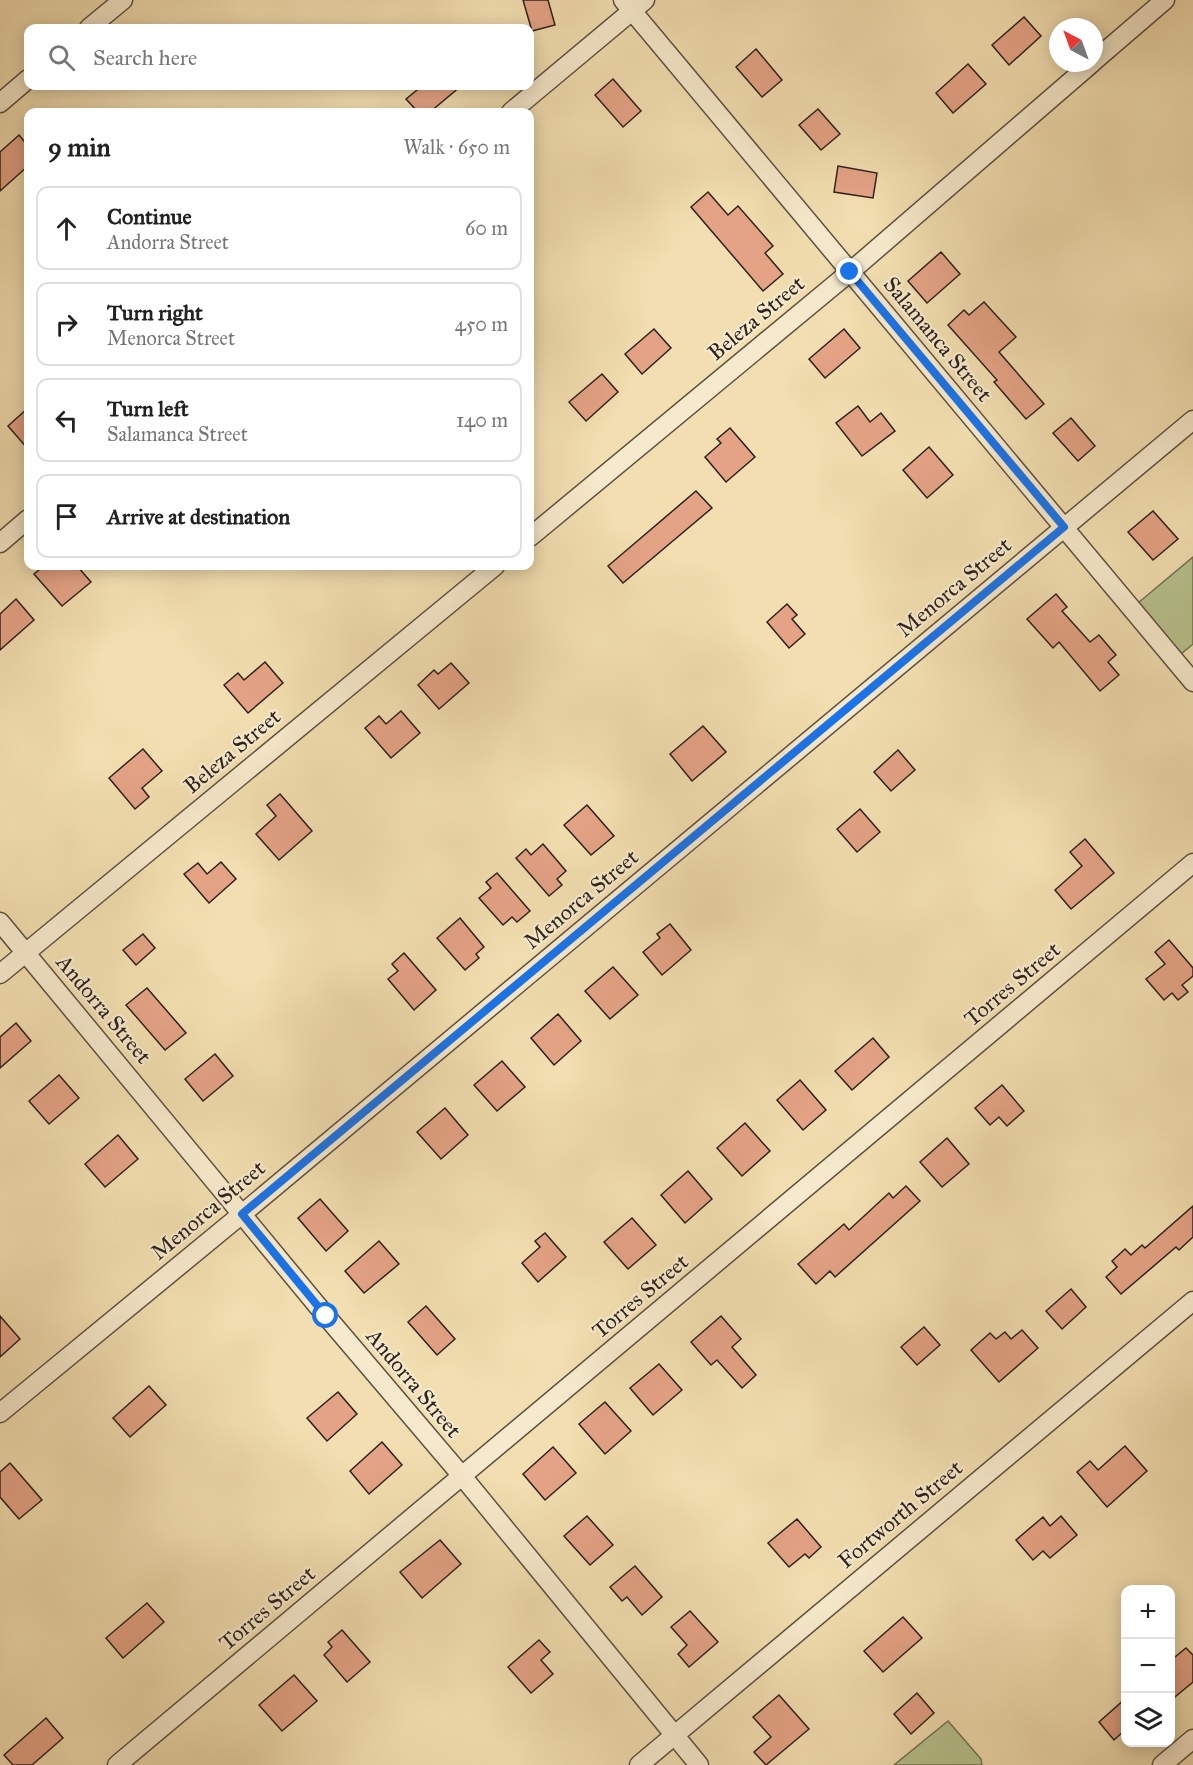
<!DOCTYPE html>
<meta charset="utf-8">
<style>
:root{--surface:#fff;--page:#f2f2f2;--text:#222;--muted:#767676;--line:#e0e0e0}
body{margin:0;font-family:"IM FELL Great Primer",serif;background:var(--page);color:var(--text)}
.controls{position:absolute;right:18px;bottom:18px;display:grid;overflow:hidden;border-radius:12px;box-shadow:0 3px 15px #0003}
.controls button{width:54px;height:54px;display:grid;place-items:center;padding:0;border:0;border-bottom:2px solid var(--line);background:var(--surface);color:var(--text);font:30px sans-serif}
.compass{position:absolute;left:1049px;top:18px;width:54px;height:54px;border-radius:50%;background:var(--surface);box-shadow:0 3px 15px #0003;rotate:319deg}
.stop{position:absolute;width:18px;height:18px;margin:-14px;border:4px solid #1a73e8;border-radius:50%;background:#fff}
.stop.end{background:#1a73e8;border-color:#fff;box-shadow:0 2px 6px #0008}
.list{margin:0;padding:0;list-style:none}
h2{display:flex;justify-content:space-between;align-items:center;height:78px;margin:0;padding:0 24px;font-size:26px}
h2 small{font-size:20px;font-weight:400;color:var(--muted)}
.list li{display:grid;grid-template-columns:39px 1fr auto;gap:18px;align-items:center;box-sizing:border-box;height:84px;margin:0 12px 12px;padding:0 12px;border:2px solid var(--line);border-radius:12px}
.list b{display:block;font-size:22px;white-space:nowrap}
.list p{margin:0;font-size:20px;white-space:nowrap;color:var(--muted)}
.list em{font-size:20px;font-style:normal;color:var(--muted)}
.icon{flex:none;width:33px;height:33px;fill:none;stroke:currentColor;stroke-width:2;stroke-linecap:round;stroke-linejoin:round}
.map{position:relative;flex:none;width:1193px;height:1765px;overflow:hidden}
.search{position:absolute;background:var(--surface);box-shadow:0 3px 15px #0003;left:24px;top:24px;width:510px;height:66px;display:flex;align-items:center;gap:15px;box-sizing:border-box;padding:0 21px;border-radius:12px;color:var(--muted);font-size:22px}
.panel{position:absolute;background:var(--surface);box-shadow:0 3px 15px #0003;left:24px;top:108px;width:510px;height:462px;border-radius:12px}
.map>svg:first-child{display:block}
.green{fill:#b7c28d;stroke:#727255;stroke-width:1.5}
.building{fill:#e4a385;stroke:#2d211d;stroke-width:1.5}
.lines{fill:none;stroke-linecap:round;stroke-linejoin:round}
.street-casing{stroke:#5e5042;stroke-width:21}
.street{stroke:#f7eacc;stroke-width:18}
.route{stroke:#1a73e8;stroke-width:8}
.labels{text-anchor:middle;dominant-baseline:central;stroke-width:4.5;stroke-linejoin:round;paint-order:stroke}
.street-label{font-size:22px;fill:#2d211d;stroke:#f7eacc}
</style>
<div class="map">
<svg width="1193" height="1765" viewBox="0 0 1193 1765">
<rect width="100%" height="100%" fill="#f2deb0"/>
<filter id="stains"><feTurbulence type="fractalNoise" baseFrequency=".00333" numOctaves="4"/><feColorMatrix values="0 0 0 0 .2 0 0 0 0 .09 0 0 0 0 .02 0 0 0 .5 -.17"/></filter>
<radialGradient id="worn" r=".72"><stop offset=".6" stop-color="#630" stop-opacity="0"/><stop offset="1" stop-color="#630" stop-opacity=".3"/></radialGradient>
<g class="green">
<polygon points="1193,557 1193,644 1181,654 1138,603"/>
<polygon points="948,1721 981,1759 982,1765 894,1765"/>
</g>
<g class="building">
<polygon points="523,0 548,0 555,25 532,31"/>
<polygon points="1024,17 1041,36 1009,65 992,45"/>
<polygon points="756,49 782,80 762,97 736,67"/>
<polygon points="968,64 986,84 953,113 936,93"/>
<polygon points="613,79 641,111 623,127 595,95"/>
<polygon points="422,86 461,86 430,112 418,112 406,99"/>
<polygon points="818,109 840,134 821,150 799,125"/>
<polygon points="19,135 28,146 28,166 0,191 0,152"/>
<polygon points="838,166 877,173 873,198 834,192"/>
<polygon points="708,192 728,215 738,206 773,246 765,253 783,274 763,291 691,207"/>
<polygon points="941,252 960,274 927,303 908,281"/>
<polygon points="984,302 1016,337 999,352 1044,404 1026,419 994,382 997,380 948,325 964,310 969,315"/>
<polygon points="654,329 671,348 642,374 625,354"/>
<polygon points="844,329 860,348 825,378 809,359"/>
<polygon points="602,374 618,392 586,421 569,402"/>
<polygon points="858,406 870,422 881,413 895,431 862,456 836,423"/>
<polygon points="28,408 28,449 8,426"/>
<polygon points="1071,418 1095,446 1078,461 1053,433"/>
<polygon points="730,428 755,457 726,482 705,457 721,443 717,439"/>
<polygon points="929,447 953,475 927,498 903,470"/>
<polygon points="696,491 712,508 623,583 608,566"/>
<polygon points="1153,511 1178,539 1153,560 1128,532"/>
<polygon points="44,566 77,566 91,582 62,606 34,574"/>
<polygon points="1056,594 1067,607 1062,611 1090,642 1099,635 1116,655 1108,662 1119,675 1100,691 1059,642 1053,648 1027,619"/>
<polygon points="16,599 34,620 0,650 0,614"/>
<polygon points="787,604 797,615 792,619 805,634 789,648 767,622"/>
<polygon points="265,662 283,683 248,713 224,685 238,673 244,680"/>
<polygon points="451,663 469,683 439,709 418,685 434,670 438,674"/>
<polygon points="401,711 420,733 391,758 365,728 379,716 386,724"/>
<polygon points="703,726 726,752 692,781 670,754"/>
<polygon points="143,749 162,771 142,788 149,797 135,809 109,778"/>
<polygon points="898,750 915,770 891,791 874,772"/>
<polygon points="280,794 312,831 279,860 256,834 276,816 267,805"/>
<polygon points="587,805 614,836 591,855 564,825"/>
<polygon points="860,809 880,832 857,852 837,829"/>
<polygon points="1085,839 1114,873 1071,909 1055,890 1082,866 1070,852"/>
<polygon points="543,844 566,871 557,879 562,885 549,896 516,858 526,849 531,855"/>
<polygon points="221,862 236,879 209,903 184,874 198,863 207,874"/>
<polygon points="497,873 530,911 517,922 512,917 503,925 479,898 491,888 486,882"/>
<polygon points="460,918 484,947 476,954 479,958 465,970 437,938"/>
<polygon points="670,924 691,950 662,975 643,952 660,938 657,934"/>
<polygon points="143,934 155,948 136,965 123,950"/>
<polygon points="1169,940 1193,968 1193,976 1182,985 1188,992 1178,1000 1172,993 1164,1000 1146,979 1165,964 1155,952"/>
<polygon points="404,953 436,990 414,1010 388,979 398,971 392,964"/>
<polygon points="613,967 638,995 610,1019 585,991"/>
<polygon points="147,988 186,1033 165,1050 126,1005"/>
<polygon points="558,1014 581,1041 554,1065 531,1038"/>
<polygon points="16,1023 31,1041 0,1068 0,1037"/>
<polygon points="873,1038 889,1057 852,1090 835,1071"/>
<polygon points="215,1054 233,1076 203,1101 185,1079"/>
<polygon points="502,1061 525,1087 497,1111 474,1085"/>
<polygon points="59,1075 79,1098 49,1124 29,1101"/>
<polygon points="800,1080 826,1110 803,1130 777,1100"/>
<polygon points="1002,1085 1024,1111 1007,1126 999,1117 990,1125 975,1108"/>
<polygon points="445,1108 468,1135 441,1159 417,1132"/>
<polygon points="745,1123 770,1151 742,1176 717,1148"/>
<polygon points="118,1135 138,1159 105,1187 85,1164"/>
<polygon points="947,1138 969,1164 942,1187 920,1162"/>
<polygon points="688,1171 712,1199 685,1223 661,1195"/>
<polygon points="906,1186 920,1201 835,1277 830,1271 816,1284 798,1264 844,1224 849,1230 889,1193 893,1198"/>
<polygon points="320,1199 348,1231 326,1251 298,1218"/>
<polygon points="1193,1206 1193,1237 1179,1250 1176,1247 1121,1294 1106,1277 1117,1267 1112,1261 1125,1249 1131,1255 1142,1245 1145,1248"/>
<polygon points="632,1218 656,1245 628,1269 604,1242"/>
<polygon points="545,1233 566,1257 538,1282 522,1263 540,1247 535,1241"/>
<polygon points="379,1241 399,1264 364,1293 345,1271"/>
<polygon points="1071,1289 1086,1307 1062,1329 1046,1311"/>
<polygon points="426,1306 455,1339 437,1355 408,1322"/>
<polygon points="0,1316 20,1339 0,1357"/>
<polygon points="721,1316 741,1339 732,1347 756,1375 742,1388 717,1360 711,1365 691,1342"/>
<polygon points="924,1327 940,1345 917,1365 901,1347"/>
<polygon points="1022,1330 1038,1348 999,1382 971,1350 990,1333 996,1339 1005,1332 1011,1339"/>
<polygon points="659,1364 682,1390 653,1415 630,1388"/>
<polygon points="149,1386 166,1405 130,1437 113,1418"/>
<polygon points="338,1392 357,1414 327,1441 307,1418"/>
<polygon points="605,1402 631,1431 605,1454 579,1424"/>
<polygon points="382,1442 402,1465 369,1494 350,1471"/>
<polygon points="1125,1446 1147,1471 1107,1507 1077,1472 1090,1461 1098,1470"/>
<polygon points="553,1447 576,1473 545,1500 523,1474"/>
<polygon points="10,1463 42,1500 19,1519 0,1497 0,1472"/>
<polygon points="587,1516 613,1545 590,1565 564,1536"/>
<polygon points="1061,1516 1077,1535 1050,1558 1043,1551 1033,1560 1016,1540 1043,1517 1050,1526"/>
<polygon points="797,1519 821,1547 809,1558 805,1554 789,1567 768,1543"/>
<polygon points="440,1540 461,1564 422,1598 400,1572"/>
<polygon points="635,1566 662,1597 642,1615 627,1597 622,1601 610,1587"/>
<polygon points="147,1603 164,1622 123,1658 106,1638"/>
<polygon points="690,1611 718,1642 689,1667 678,1654 687,1645 671,1627"/>
<polygon points="903,1617 922,1638 883,1672 864,1651"/>
<polygon points="342,1630 370,1662 347,1682 324,1655 332,1647 328,1642"/>
<polygon points="539,1640 550,1652 541,1660 553,1674 531,1693 508,1667"/>
<polygon points="1186,1648 1193,1655 1193,1682 1170,1701 1170,1661"/>
<polygon points="294,1675 317,1701 282,1731 259,1705"/>
<polygon points="917,1693 934,1713 911,1734 894,1714"/>
<polygon points="779,1695 809,1729 766,1765 754,1752 771,1737 753,1717"/>
<polygon points="1125,1699 1125,1730 1114,1740 1099,1722"/>
<polygon points="46,1718 63,1738 32,1765 13,1765 4,1755"/>
</g>
<g class="lines">
<defs>
<g id="street">
<polyline points="623,0 1193,682"/>
<polyline points="89,28 123,0"/>
<polyline points="1094,61 1165,0"/>
<polyline points="0,103 28,79"/>
<polyline points="511,112 645,0"/>
<polyline points="530,537 850,272 1092,63"/>
<polyline points="0,543 28,519"/>
<polyline points="0,922 326,1316 462,1476 699,1765"/>
<polyline points="0,974 495,566"/>
<polyline points="0,1413 242,1214 1193,420"/>
<polyline points="117,1765 1193,863"/>
<polyline points="639,1765 1193,1301"/>
<polyline points="1162,1765 1193,1739"/>
</g>
</defs>
<use href="#street" class="street-casing"/>
<use href="#street" class="street"/>
</g>
<g class="lines">
<polyline class="route" points="326,1316 242,1214 1064,527 850,272"/>
</g>
<g class="labels">
<g class="street-label">
<text transform="translate(756 318) rotate(-40)">Beleza Street</text>
<text transform="translate(938 339) rotate(50)">Salamanca Street</text>
<text transform="translate(954 587) rotate(-40)">Menorca Street</text>
<text transform="translate(232 751) rotate(-40)">Beleza Street</text>
<text transform="translate(581 899) rotate(-40)">Menorca Street</text>
<text transform="translate(1012 984) rotate(-40)">Torres Street</text>
<text transform="translate(104 1009) rotate(50)">Andorra Street</text>
<text transform="translate(208 1210) rotate(-40)">Menorca Street</text>
<text transform="translate(640 1296) rotate(-40)">Torres Street</text>
<text transform="translate(414 1383) rotate(50)">Andorra Street</text>
<text transform="translate(900 1514) rotate(-40)">Fortworth Street</text>
<text transform="translate(267 1608) rotate(-40)">Torres Street</text>
</g>
</g>
<rect width="100%" height="100%" filter="url(#stains)"/>
<rect width="100%" height="100%" fill="url(#worn)"/>
</svg>
<div class="controls">
<button>+</button>
<button>−</button>
<button><svg class="icon" aria-label="layers" viewBox="0 0 24 24"><path d="M12 4l9 5-9 5-9-5zM3 14l9 5 9-5"/></svg></button>
</div>
<svg class="compass" viewBox="-18 -18 36 36"><path d="M0-13l5 13h-10z" fill="#e53935"/><path d="M0 13l5-13h-10z" fill="#767676"/></svg>
<div class="stop" style="left:326px;top:1316px"></div>
<div class="stop end" style="left:850px;top:272px"></div>
<div class="search"><svg class="icon" aria-label="search" viewBox="0 0 24 24"><circle cx="10" cy="10" r="6"/><path d="M15 15l6 6"/></svg>Search here</div>
<section class="panel">
<h2>9 min<small>Walk · 650 m</small></h2>
<ul class="list">
<li><svg class="icon" aria-label="ahead" viewBox="0 0 24 24"><path d="M12 20V5M6 11l6-6 6 6"/></svg><div><b>Continue</b><p>Andorra Street</p></div><em>60 m</em></li>
<li><svg class="icon" aria-label="right" viewBox="0 0 24 24"><path d="M7 20v-9h11M14 6l5 5-5 5"/></svg><div><b>Turn right</b><p>Menorca Street</p></div><em>450 m</em></li>
<li><svg class="icon" aria-label="left" viewBox="0 0 24 24"><path d="M17 20v-9H6M10 6l-5 5 5 5"/></svg><div><b>Turn left</b><p>Salamanca Street</p></div><em>140 m</em></li>
<li><svg class="icon" aria-label="arrive" viewBox="0 0 24 24"><path d="M6 21V4h12l-3 4 3 4H6"/></svg><div><b>Arrive at destination</b></div></li>
</ul>
</section>
</div>
